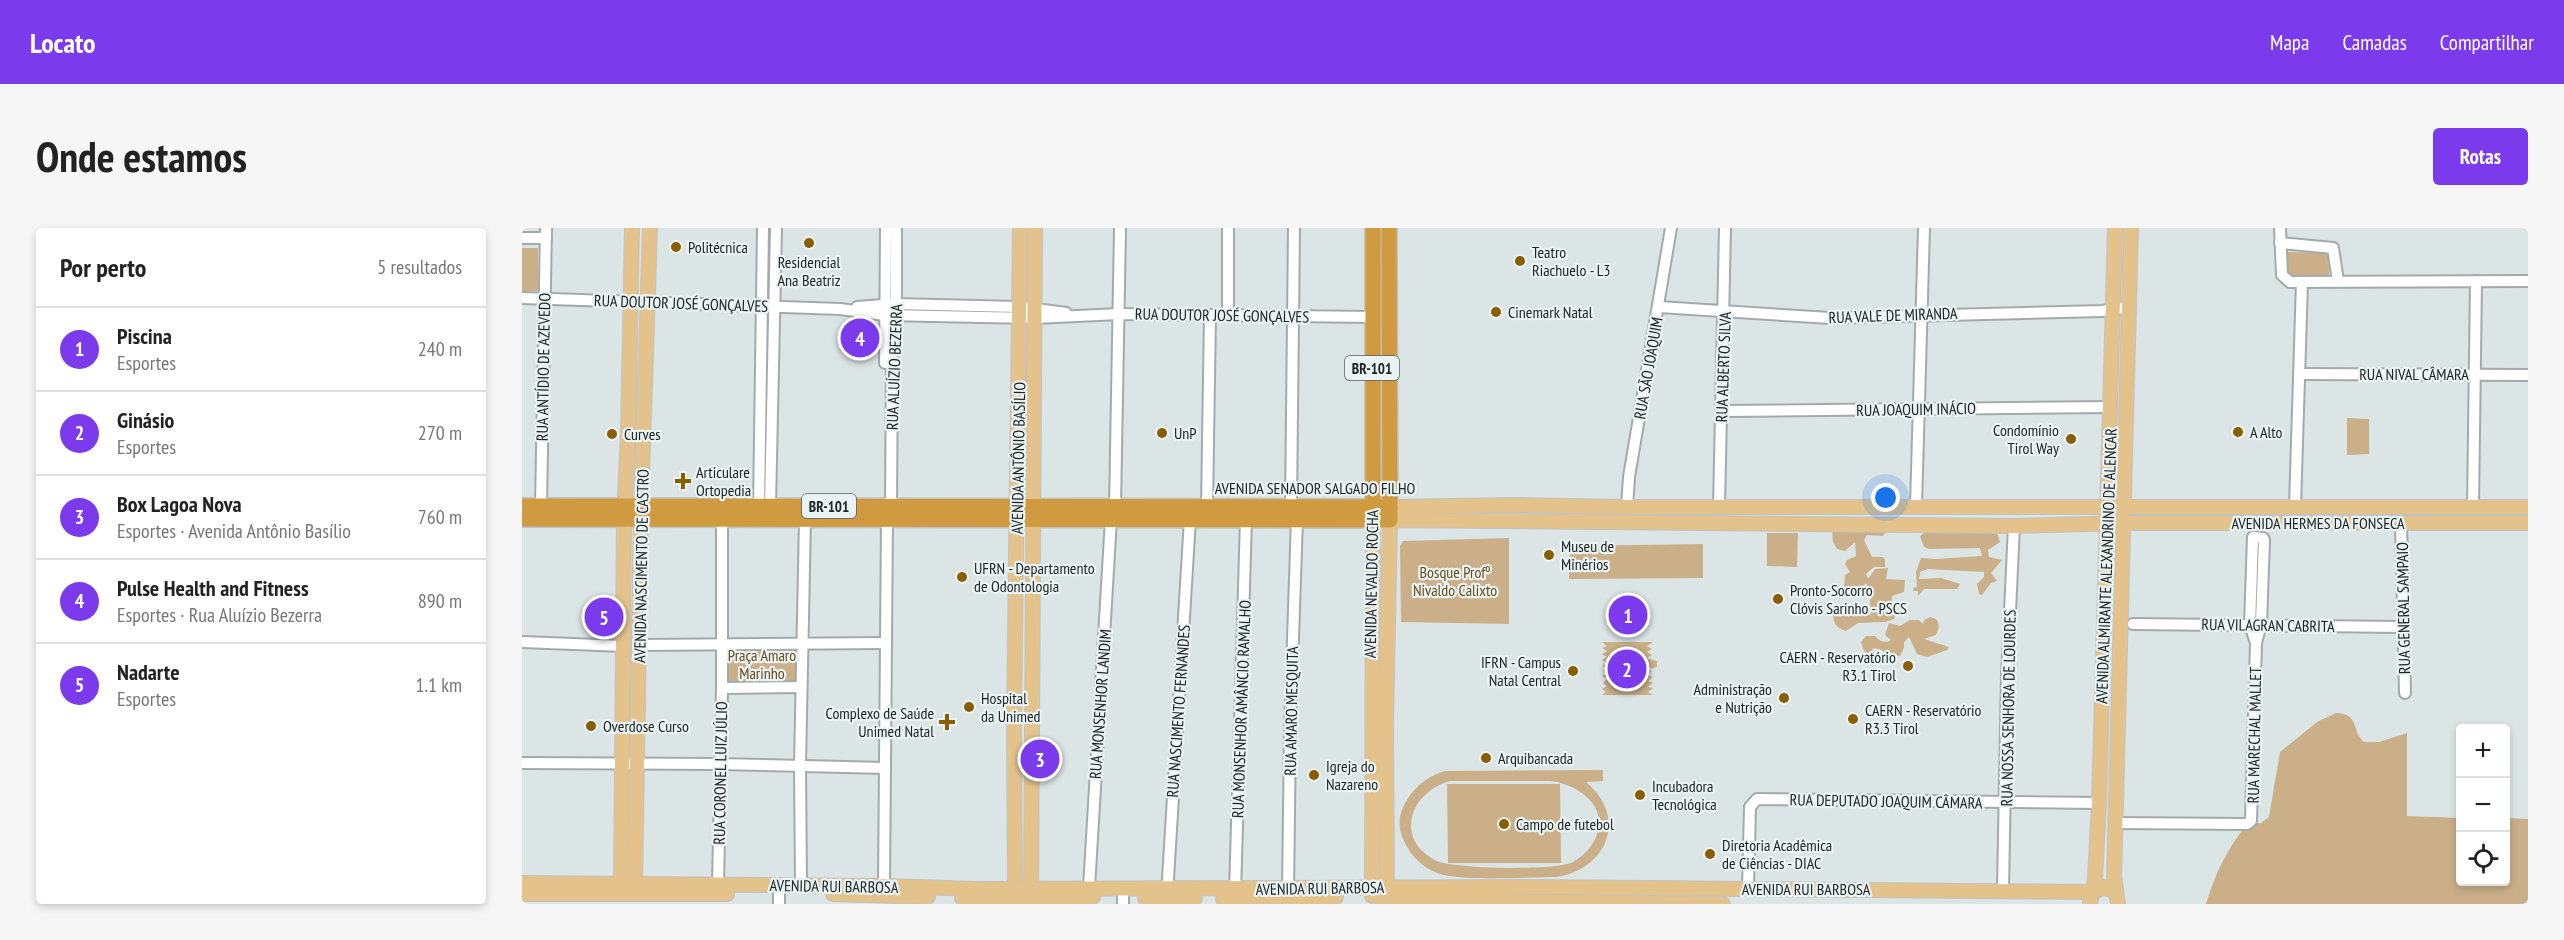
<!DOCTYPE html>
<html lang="pt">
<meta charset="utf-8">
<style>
:root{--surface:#fff;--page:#f6f6f6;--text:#222;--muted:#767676;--line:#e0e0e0;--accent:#7c3aed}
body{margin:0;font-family:"PT Sans Narrow",sans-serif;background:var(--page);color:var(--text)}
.controls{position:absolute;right:18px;bottom:18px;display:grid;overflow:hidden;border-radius:6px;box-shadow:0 3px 9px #0003}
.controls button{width:54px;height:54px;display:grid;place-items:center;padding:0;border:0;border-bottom:2px solid var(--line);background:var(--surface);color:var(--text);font:30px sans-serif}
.you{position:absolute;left:1364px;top:270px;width:21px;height:21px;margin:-15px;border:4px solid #fff;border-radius:50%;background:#1a73e8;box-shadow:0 0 0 9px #1a73e833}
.badge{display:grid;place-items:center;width:39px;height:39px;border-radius:50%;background:var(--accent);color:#fff;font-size:20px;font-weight:700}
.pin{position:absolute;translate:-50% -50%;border:3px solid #fff;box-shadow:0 2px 6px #0006}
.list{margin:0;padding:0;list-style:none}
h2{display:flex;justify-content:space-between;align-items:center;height:78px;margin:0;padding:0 24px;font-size:26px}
h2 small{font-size:20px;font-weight:400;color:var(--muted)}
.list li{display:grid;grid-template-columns:39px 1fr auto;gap:18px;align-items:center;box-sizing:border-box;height:84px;padding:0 24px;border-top:2px solid var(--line)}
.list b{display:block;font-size:22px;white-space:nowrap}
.list p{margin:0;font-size:20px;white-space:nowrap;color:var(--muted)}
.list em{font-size:20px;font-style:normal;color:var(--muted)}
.icon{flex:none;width:33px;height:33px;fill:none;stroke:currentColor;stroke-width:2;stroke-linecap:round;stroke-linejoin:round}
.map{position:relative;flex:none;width:2006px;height:676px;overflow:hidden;border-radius:6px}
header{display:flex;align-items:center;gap:36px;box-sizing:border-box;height:84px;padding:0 30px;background:var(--accent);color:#fff}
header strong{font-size:28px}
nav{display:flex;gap:33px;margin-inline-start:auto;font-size:21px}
.intro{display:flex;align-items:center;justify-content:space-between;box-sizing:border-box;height:144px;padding:0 36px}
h1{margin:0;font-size:42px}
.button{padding:15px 27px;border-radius:6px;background:var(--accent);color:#fff;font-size:21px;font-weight:700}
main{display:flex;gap:36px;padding:0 36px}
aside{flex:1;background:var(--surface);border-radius:6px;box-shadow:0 3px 9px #0003}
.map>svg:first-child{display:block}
.green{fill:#caaf88;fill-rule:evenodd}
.water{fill:#5bc3c5}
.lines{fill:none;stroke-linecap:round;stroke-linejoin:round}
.minor-casing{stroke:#a2abab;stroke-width:14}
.major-casing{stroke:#c1c2c2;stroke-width:16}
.highway-casing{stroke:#c1c2c2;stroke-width:18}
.minor{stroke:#fff;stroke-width:10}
.major{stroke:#e3c28c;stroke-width:14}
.highway{stroke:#d09a40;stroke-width:15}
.poi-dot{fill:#895e00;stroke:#e9f3f3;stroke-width:2}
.labels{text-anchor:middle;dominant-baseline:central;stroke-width:4.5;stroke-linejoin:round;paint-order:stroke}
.shield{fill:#e9f3f3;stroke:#5c6262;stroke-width:1.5}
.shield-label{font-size:15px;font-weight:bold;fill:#202424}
.poi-label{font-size:16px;fill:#202424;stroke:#e9f3f3;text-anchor:start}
.street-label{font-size:16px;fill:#202424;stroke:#e9f3f3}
.park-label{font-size:16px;fill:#674a19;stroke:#e9f3f3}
</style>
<header>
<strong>Locato</strong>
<nav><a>Mapa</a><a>Camadas</a><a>Compartilhar</a></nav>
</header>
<div class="intro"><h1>Onde estamos</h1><a class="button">Rotas</a></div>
<main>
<aside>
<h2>Por perto<small>5 resultados</small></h2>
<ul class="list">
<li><span class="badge">1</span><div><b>Piscina</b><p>Esportes</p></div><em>240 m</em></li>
<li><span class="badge">2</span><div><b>Ginásio</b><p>Esportes</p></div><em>270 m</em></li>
<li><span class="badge">3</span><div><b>Box Lagoa Nova</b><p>Esportes · Avenida Antônio Basílio</p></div><em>760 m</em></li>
<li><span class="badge">4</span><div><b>Pulse Health and Fitness</b><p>Esportes · Rua Aluízio Bezerra</p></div><em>890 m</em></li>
<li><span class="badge">5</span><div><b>Nadarte</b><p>Esportes</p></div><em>1.1 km</em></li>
</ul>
</aside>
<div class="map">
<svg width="2006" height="676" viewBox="0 0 2006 676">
<rect width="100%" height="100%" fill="#dce5e5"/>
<g class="green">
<polygon points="0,20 16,20 16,63 0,64"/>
<polygon points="1764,24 1807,25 1807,49 1764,49"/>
<polygon points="1825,190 1847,191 1847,226 1825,227"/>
<path d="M 1310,302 L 1364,303 L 1361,308 L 1345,307 L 1342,312 L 1350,329 L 1361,329 L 1363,332 L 1363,339 L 1352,339 L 1344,346 L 1346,351 L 1353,341 L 1366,340 L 1364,351 L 1383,352 L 1382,364 L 1370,368 L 1370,373 L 1375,379 L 1372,391 L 1363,394 L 1336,395 L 1324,403 C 1314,400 1311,395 1311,383 L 1319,376 L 1327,377 L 1330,381 L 1337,382 L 1342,380 L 1349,388 L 1348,372 L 1351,368 L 1348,367 L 1348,362 L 1344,355 L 1337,363 L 1322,360 L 1323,347 L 1328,344 L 1323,336 L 1325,332 L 1334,328 L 1333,314 L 1323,323 L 1315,321 L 1311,314 Z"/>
<polygon points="1405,303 1475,305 1478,314 1466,322 1467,329 1480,332 1469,345 1475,353 1469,355 1460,367 1457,366 1455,356 1462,349 1462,344 1406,341 1398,344 1397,351 1419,350 1438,356 1435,361 1402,361 1396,368 1396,363 1392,363 1391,360 1395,359 1394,344 1399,330 1414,331 1460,328 1458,320 1407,321 1402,319 1398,308"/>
<polygon points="1245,305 1276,305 1275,339 1245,338"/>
<polygon points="987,310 987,396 879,394 878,318 881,313"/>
<polygon points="1181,316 1181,350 1047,351 1048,318"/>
<path d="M 1408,389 L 1414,391 C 1418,397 1417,400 1414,407 L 1402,411 L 1427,419 L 1425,422 L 1405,429 L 1395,426 L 1387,409 L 1382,414 L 1382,420 L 1378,428 C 1367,428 1361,421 1352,420 L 1347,426 L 1342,423 L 1339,414 L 1344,408 L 1353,408 C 1357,413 1363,416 1369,412 L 1363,407 L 1367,395 L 1378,398 L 1388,392 L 1397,392 L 1401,396 L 1402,392 Z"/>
<polygon points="1080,414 1131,414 1125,418 1130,421 1125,424 1130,427 1125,430 1135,433 1135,439 1126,441 1130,443 1126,447 1131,449 1126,453 1131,455 1126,459 1131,460 1126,464 1131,467 1080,467 1084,464 1080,461 1085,458 1081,455 1085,451 1080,448 1085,445 1081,443 1085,440 1080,438 1085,435 1080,432 1085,429 1080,426 1085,423 1080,420 1085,418"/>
<polygon points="277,417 277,453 204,456 205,420"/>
<path d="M 1814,485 C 1838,486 1829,502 1842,514 L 1857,514 L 1885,505 L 1885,588 L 1938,590 L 1938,654 L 1984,654 L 1984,590 L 2006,591 L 2006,676 L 1684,676 C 1693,646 1705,621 1725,596 L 1739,595 L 1747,589 L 1758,524 L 1795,494 Z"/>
<path d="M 1081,542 L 1081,553 L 1064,554 C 1106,589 1086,640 1035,649 C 1006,649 939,654 915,645 C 900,639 888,627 882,613 C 877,603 876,593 880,582 C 888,562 903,549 923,543 ZM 928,553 L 1028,553 C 1050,555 1080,572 1077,598 C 1075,613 1064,627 1051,634 C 1034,643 932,641 915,633 C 871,612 888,564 928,553 Z"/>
<polygon points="925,556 1038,556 1039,635 926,635"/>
</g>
<polygon class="water" points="1091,378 1121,379 1121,394 1092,394"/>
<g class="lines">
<defs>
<g id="minor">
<polyline points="1758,0 1760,47 1768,54 2006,53"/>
<polyline points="0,10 24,10"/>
<polyline points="1758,15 1811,20 1816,53"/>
<polyline points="0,70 318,81 363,87 513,90 597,86 850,89"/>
<polyline points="335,79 374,76 499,79 544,85"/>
<polyline points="1137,79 1308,90 1580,83 1599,80 1605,82"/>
<polyline points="706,87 706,0"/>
<polyline points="363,135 364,0"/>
<polyline points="1777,146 2006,147"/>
<polyline points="1200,183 1588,179"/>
<polyline points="19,278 24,0"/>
<polyline points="237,278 241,0"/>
<polyline points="248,278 254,0"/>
<polyline points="369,278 370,128 374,87 374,0"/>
<polyline points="685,278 688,87"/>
<polyline points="769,278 772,0"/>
<polyline points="1394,278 1402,0"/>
<polyline points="1773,278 1780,54"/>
<polyline points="1105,279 1107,249 1149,0"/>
<polyline points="1197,279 1203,0"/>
<polyline points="1951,279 1954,53"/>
<polyline points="593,280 598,0"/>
<polyline points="1879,294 1883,465"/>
<polyline points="1611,396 1881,399"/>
<polyline points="0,414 102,418"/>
<polyline points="118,417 363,415"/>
<polyline points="200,460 279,459"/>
<polyline points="0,535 197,536 363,540"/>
<polyline points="1594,595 1725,596 1729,593 1734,415 1739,396 1742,312 1741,310 1731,309 1728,397 1734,415"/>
<polyline points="196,657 200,460 200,290"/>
<polyline points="279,657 278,537 283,291"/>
<polyline points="362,658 365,290"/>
<polyline points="567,660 589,291"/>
<polyline points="1226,660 1228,579 1235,571 1577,575"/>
<polyline points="1481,661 1485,447 1492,298"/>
<polyline points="713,665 724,291"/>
<polyline points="645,667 668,291"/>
<polyline points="766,667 768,500 775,291"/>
<polyline points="257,676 257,666"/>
<polyline points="601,676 601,669"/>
</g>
<g id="major">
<polyline points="868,279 994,277 1105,279 2006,279"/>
<polyline points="0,655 362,658 456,661 1012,659 1572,664 1582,659 1593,664"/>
<polyline points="99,662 102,289 106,205 110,0"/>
<polyline points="113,662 119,278 128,0"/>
<polyline points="0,666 205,666"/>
<polyline points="311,666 406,669"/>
<polyline points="493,668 492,494 498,0"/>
<polyline points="850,668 851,292"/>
<polyline points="857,669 878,672 1201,676"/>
<polyline points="440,670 571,669"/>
<polyline points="509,670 513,0"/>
<polyline points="623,670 673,670"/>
<polyline points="701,671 766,671 814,669"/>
<polyline points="865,676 864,493 868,292 1492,298 1602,295 2006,295"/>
<polyline points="1568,676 1573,651 1577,575 1593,0"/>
<polyline points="1596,676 1592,649 1609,0"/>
</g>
<g id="highway">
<polyline points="851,0 851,289"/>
<polyline points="0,278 868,279"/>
<polyline points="0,291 868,292 867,0"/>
</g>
</defs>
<use href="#minor" class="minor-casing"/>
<use href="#major" class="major-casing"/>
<use href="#highway" class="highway-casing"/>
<use href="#minor" class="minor"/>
<use href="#major" class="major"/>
<use href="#highway" class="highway"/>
</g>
<g class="poi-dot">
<circle cx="287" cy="15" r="6"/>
<circle cx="154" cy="19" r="6"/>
<circle cx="998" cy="33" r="6"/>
<circle cx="974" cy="84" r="6"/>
<circle cx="1716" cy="204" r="6"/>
<circle cx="640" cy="205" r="6"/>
<circle cx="90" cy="206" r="6"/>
<circle cx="1549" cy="211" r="6"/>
<path d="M158 244h6v6h6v6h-6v6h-6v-6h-6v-6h6z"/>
<circle cx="1027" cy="327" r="6"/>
<circle cx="440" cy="349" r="6"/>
<circle cx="1256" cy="371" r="6"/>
<circle cx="1386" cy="438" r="6"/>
<circle cx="1051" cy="443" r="6"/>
<circle cx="1262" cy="470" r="6"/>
<circle cx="447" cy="479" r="6"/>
<circle cx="1331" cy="491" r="6"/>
<path d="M422 485h6v6h6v6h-6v6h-6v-6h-6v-6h6z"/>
<circle cx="69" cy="498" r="6"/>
<circle cx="964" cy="530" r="6"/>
<circle cx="792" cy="547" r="6"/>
<circle cx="1118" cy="567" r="6"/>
<circle cx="982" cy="596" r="6"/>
<circle cx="1188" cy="626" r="6"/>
</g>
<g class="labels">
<g class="shield">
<rect x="823" y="128" width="54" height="24" rx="4.5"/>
<rect x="280" y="266" width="54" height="24" rx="4.5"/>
</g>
<g class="shield-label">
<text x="850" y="140">BR-101</text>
<text x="307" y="278">BR-101</text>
</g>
<g class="poi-label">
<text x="166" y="19">Politécnica</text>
<text x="1010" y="24">Teatro<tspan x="1010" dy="18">Riachuelo - L3</tspan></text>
<text x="287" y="34" text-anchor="middle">Residencial<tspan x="287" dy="18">Ana Beatriz</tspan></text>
<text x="986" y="84">Cinemark Natal</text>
<text x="1537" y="202" text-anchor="end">Condomínio<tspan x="1537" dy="18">Tirol Way</tspan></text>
<text x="1728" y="204">A Alto</text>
<text x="652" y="205">UnP</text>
<text x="102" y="206">Curves</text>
<text x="174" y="244">Articulare<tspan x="174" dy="18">Ortopedia</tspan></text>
<text x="1039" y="318">Museu de<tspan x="1039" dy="18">Minérios</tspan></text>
<text x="452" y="340">UFRN - Departamento<tspan x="452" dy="18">de Odontologia</tspan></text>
<text x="1268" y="362">Pronto-Socorro<tspan x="1268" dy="18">Clóvis Sarinho - PSCS</tspan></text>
<text x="1374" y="429" text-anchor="end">CAERN - Reservatório<tspan x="1374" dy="18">R3.1 Tirol</tspan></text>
<text x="1039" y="434" text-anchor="end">IFRN - Campus<tspan x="1039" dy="18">Natal Central</tspan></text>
<text x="1250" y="461" text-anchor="end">Administração<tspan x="1250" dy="18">e Nutrição</tspan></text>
<text x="459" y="470">Hospital<tspan x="459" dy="18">da Unimed</tspan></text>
<text x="1343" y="482">CAERN - Reservatório<tspan x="1343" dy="18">R3.3 Tirol</tspan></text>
<text x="412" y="485" text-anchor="end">Complexo de Saúde<tspan x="412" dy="18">Unimed Natal</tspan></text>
<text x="81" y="498">Overdose Curso</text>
<text x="976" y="530">Arquibancada</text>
<text x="804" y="538">Igreja do<tspan x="804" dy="18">Nazareno</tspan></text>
<text x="1130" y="558">Incubadora<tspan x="1130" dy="18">Tecnológica</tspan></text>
<text x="994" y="596">Campo de futebol</text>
<text x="1200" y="617">Diretoria Acadêmica<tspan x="1200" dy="18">de Ciências - DIAC</tspan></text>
</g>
<g class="street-label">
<text transform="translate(159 75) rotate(2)">RUA DOUTOR JOSÉ GONÇALVES</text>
<text transform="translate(700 87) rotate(1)">RUA DOUTOR JOSÉ GONÇALVES</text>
<text transform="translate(1371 87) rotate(-2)">RUA VALE DE MIRANDA</text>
<text transform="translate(21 139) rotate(-89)">RUA ANTÍDIO DE AZEVEDO</text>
<text transform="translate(372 139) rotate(-88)">RUA ALUÍZIO BEZERRA</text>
<text transform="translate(1201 139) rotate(-88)">RUA ALBERTO SILVA</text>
<text transform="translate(1126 140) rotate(-80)">RUA SÃO JOAQUIM</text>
<text x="1892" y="146">RUA NIVAL CÂMARA</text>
<text transform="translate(1394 181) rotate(-1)">RUA JOAQUIM INÁCIO</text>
<text transform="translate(496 230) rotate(-89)">AVENIDA ANTÔNIO BASÍLIO</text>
<text x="793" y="260">AVENIDA SENADOR SALGADO FILHO</text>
<text x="1796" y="295">AVENIDA HERMES DA FONSECA</text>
<text transform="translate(119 338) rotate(-89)">AVENIDA NASCIMENTO DE CASTRO</text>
<text transform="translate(1584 338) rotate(-88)">AVENIDA ALMIRANTE ALEXANDRINO DE ALENCAR</text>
<text transform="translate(849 356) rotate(-89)">AVENIDA NEVALDO ROCHA</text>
<text transform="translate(1881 380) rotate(-91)">RUA GENERAL SAMPAIO</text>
<text transform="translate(1746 397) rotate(1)">RUA VILAGRAN CABRITA</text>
<text transform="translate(578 476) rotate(-86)">RUA MONSENHOR LANDIM</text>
<text transform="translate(1486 480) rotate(-89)">RUA NOSSA SENHORA DE LOURDES</text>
<text transform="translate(719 481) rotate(-88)">RUA MONSENHOR AMÂNCIO RAMALHO</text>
<text transform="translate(656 483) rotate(-86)">RUA NASCIMENTO FERNANDES</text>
<text transform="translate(769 483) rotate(-89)">RUA AMARO MESQUITA</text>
<text transform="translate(1732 507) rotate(-89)">RUA MARECHAL MALLET</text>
<text transform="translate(198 545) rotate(-89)">RUA CORONEL LUIZ JÚLIO</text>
<text transform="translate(1364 573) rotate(1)">RUA DEPUTADO JOAQUIM CÂMARA</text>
<text transform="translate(312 658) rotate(1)">AVENIDA RUI BARBOSA</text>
<text transform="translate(798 660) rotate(-1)">AVENIDA RUI BARBOSA</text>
<text x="1284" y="661">AVENIDA RUI BARBOSA</text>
</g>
<g class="park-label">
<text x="933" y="344">Bosque Profº<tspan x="933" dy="18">Nivaldo Calixto</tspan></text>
<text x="240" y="427">Praça Amaro<tspan x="240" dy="18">Marinho</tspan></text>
</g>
</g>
</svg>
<div class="controls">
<button>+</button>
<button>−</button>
<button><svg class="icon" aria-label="locate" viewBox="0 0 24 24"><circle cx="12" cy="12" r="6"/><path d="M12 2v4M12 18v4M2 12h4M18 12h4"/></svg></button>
</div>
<div class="you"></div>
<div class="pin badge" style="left:1106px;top:387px">1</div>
<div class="pin badge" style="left:1105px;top:441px">2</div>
<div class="pin badge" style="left:518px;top:531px">3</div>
<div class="pin badge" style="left:338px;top:110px">4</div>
<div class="pin badge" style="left:82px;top:389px">5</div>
</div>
</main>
